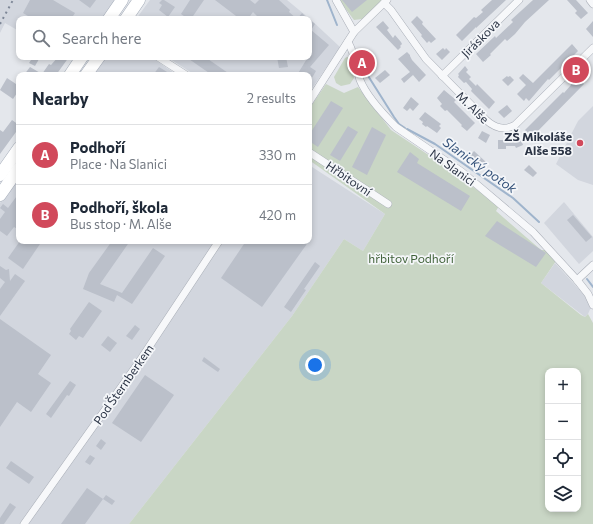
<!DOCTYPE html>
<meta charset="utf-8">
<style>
:root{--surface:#fff;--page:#f6f6f7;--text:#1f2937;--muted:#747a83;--line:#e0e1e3;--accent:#d1495b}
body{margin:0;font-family:Commissioner,sans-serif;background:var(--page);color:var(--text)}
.controls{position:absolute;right:12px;bottom:12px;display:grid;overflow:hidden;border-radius:8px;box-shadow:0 2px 6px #0003}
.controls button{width:36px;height:36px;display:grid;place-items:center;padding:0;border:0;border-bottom:1px solid var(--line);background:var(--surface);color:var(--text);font:20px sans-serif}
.you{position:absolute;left:315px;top:365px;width:14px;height:14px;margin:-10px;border:3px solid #fff;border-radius:50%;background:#1a73e8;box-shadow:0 0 0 6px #1a73e833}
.badge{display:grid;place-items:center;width:26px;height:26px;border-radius:50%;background:var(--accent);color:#fff;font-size:13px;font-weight:700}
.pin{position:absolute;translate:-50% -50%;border:2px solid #fff;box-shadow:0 1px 4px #0006}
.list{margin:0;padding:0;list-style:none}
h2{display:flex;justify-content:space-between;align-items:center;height:52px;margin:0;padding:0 16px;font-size:17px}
h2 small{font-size:13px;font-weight:400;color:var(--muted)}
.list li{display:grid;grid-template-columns:26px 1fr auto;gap:12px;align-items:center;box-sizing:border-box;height:60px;padding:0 16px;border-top:1px solid var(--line)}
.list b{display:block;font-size:15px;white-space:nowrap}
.list p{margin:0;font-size:13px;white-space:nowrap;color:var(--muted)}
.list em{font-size:13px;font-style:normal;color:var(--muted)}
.icon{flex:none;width:22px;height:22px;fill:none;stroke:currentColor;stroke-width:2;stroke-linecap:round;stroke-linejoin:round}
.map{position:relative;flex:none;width:593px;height:524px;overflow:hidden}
.search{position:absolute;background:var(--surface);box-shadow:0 2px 6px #0003;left:16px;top:16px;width:296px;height:44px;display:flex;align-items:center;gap:10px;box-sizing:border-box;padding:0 14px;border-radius:8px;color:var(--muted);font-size:15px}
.panel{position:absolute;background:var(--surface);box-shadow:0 2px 6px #0003;left:16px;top:72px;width:296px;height:172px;border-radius:8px}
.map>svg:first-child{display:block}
.built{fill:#d2d6de}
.green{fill:#c9d6c5;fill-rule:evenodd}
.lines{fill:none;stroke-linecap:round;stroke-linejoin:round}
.stream{stroke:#9fb4cc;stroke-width:2}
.building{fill:#bbc0ca}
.street-casing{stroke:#a9aeb7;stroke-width:8}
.primary-casing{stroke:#a3abb8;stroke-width:13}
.street{stroke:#f7f8fa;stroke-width:7}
.primary{stroke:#fff;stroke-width:12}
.rail{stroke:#7d8696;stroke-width:2;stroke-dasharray:2 4;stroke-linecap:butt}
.poi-dot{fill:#d1495b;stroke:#f4f6f9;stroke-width:1.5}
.labels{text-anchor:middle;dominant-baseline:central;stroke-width:3.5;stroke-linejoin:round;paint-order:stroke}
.street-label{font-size:12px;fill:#2b3445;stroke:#f4f6f9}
.poi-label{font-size:12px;font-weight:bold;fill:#2b3445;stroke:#f4f6f9;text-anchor:end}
.park-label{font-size:12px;fill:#3f6138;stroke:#f4f6f9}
.water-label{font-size:13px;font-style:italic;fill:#34527a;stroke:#f4f6f9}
</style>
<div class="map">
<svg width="593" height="524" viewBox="0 0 593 524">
<rect width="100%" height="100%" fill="#e4e7ec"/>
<g class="built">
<polygon points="0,0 117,0 103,19 19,19 19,31 5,23 0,33"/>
<polygon points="150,0 287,0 310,19 340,47 309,93 309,75 195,75 167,57 309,57 309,19 136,19"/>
<polygon points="103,57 151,57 177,75 90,75"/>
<polygon points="593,106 593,185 578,180 556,164 578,121"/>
<polygon points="309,165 385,214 363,251 344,239 292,316 129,524 0,524 0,203 19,177 19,241 309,241"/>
<polygon points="564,202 593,237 593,251 579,264 544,223"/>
<polygon points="555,263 586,297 591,307 588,314 585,317 541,283"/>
</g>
<g class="green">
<polygon points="339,0 382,0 362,19 354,20"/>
<polygon points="347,57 351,58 354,78 350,84 341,86 336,83 334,77 345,58"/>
<path d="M 326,84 L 344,93 L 358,87 L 391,130 L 442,164 L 499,206 L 496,211 L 541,250 L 546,250 L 556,261 L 541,283 L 581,315 L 585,317 L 588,314 L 593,323 L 593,524 L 129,524 L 292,316 L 344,239 L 363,251 L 385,214 L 309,160 L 309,109 ZM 548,371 L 578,371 L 578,509 L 548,509 Z"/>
</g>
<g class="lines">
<g class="stream">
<polyline points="327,0 337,25"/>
<polyline points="365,71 394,117 399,124 405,128"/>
<polyline points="407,129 435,144 513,198 539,222"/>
<polyline points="587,279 593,287"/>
</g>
</g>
<g class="building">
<polygon points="30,0 53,0 75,13 71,19 33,19 23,13"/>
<polygon points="79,0 96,0 90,8"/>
<polygon points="162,0 164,0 175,7 168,17 159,10 162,5 159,3"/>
<polygon points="190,0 204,0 191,19 188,19 181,14"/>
<polygon points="215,0 250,0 255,4 259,0 279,0 290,10 289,12 297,19 302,13 308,19 260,19 253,12 248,19 240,19"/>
<polygon points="342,0 367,0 352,12"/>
<polygon points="492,0 506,0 476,28 476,27 462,41 456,35 474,17 476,18 483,12 481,10"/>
<polygon points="533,0 549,0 525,22 515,34 507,41 505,39 490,54 491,55 483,62 476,54 495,36 496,38 513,22 511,20"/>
<polygon points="567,0 576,0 588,13 581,19 575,13 577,11"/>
<polygon points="417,16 423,22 422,24 436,39 431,43 429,41 427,43 421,36 422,35 411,22"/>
<polygon points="309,19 315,24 311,30 329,45 310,67 316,71 309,83 309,75 297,75 308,57 309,57"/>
<polygon points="383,21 389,28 387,30 393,38 395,35 401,42 402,44 400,46 401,47 398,50 376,27"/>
<polygon points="593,21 593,37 586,29"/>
<polygon points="572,44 578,51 549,80 548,79 529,101 526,98 524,101 517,94 526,85 519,78 523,74 533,83"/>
<polygon points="443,48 445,50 446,48 450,52 442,60 436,54"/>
<polygon points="407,52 410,55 410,56 412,60 426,75 419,82 413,75 404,83 401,79 410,72 398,59"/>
<polygon points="33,57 39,59 35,66 29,63"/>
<polygon points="58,57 69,57 56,75 24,75 30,67 42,74 49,64 51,65"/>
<polygon points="186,57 205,57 231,75 212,75"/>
<polygon points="277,57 286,57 288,67 279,68"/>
<polygon points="465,66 468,70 466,72 471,77 469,79 476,86 477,84 495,102 489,109 471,91 472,89 466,82 464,83 458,77 459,75 458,74"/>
<polygon points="159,67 172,75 153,75"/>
<polygon points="385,70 390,75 380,83 375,78"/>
<polygon points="507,76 508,77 510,76 514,80 508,86 502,80"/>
<polygon points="7,78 19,86 19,90 13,99 0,90"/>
<polygon points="577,78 584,84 532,137 525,130 563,92 564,93"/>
<polygon points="444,90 456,100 454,102 475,123 467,131 461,126 462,125 447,110 445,111 440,106 442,104 437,98"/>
<polygon points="411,97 419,104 413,111 410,108 407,111 403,108"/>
<polygon points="331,101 343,108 318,147 309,141 309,135"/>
<polygon points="507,105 512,111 504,118 498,112"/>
<polygon points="425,112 441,124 439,126 441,128 437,133 427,126 426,127 422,124 423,122 419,119"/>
<polygon points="12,120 19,125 19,135 16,132 0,154 0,130 3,132"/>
<polygon points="348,126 358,132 340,161 330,155"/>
<polygon points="372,127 386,135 367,175 352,167"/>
<polygon points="482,131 490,135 486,143 478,138"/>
<polygon points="520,137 523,145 516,148 515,146 506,146 506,149 498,149 498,140 506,140 506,142"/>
<polygon points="474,151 487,163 483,168 469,157"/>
<polygon points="410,152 419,159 417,163 470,196 461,211 397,172"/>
<polygon points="529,165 537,173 533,177 524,170"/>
<polygon points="19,193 19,230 14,227 7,236 0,231 0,219 5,212 0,208 3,204 8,208"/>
<polygon points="573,215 592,237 586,242 567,220"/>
<polygon points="497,221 546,253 536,267 485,236"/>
<polygon points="20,241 42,241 23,269 8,258"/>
<polygon points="112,241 130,241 100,284 122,293 153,248 165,256 132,304 117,295 114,302 83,289 89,273"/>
<polygon points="246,241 309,241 262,307 221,278"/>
<polygon points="315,262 320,266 304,289 306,290 291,312 284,307"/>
<polygon points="0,266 6,270 9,269 10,281 15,274 25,281 0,316 0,289 5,282 0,278"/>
<polygon points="89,302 102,311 83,338 79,336 76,340 69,334 71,331 70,329"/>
<polygon points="0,319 51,355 38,374 51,383 31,412 17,402 0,427"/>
<polygon points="135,325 140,329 132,340 126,336"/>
<polygon points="108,336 117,343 110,352 101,345"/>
<polygon points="204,357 220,369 218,372 202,361"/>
<polygon points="145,375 174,395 141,442 112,423"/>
<polygon points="70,381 76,385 69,396 67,395 51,418 46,414"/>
<polygon points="101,439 106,443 101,450 96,446"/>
<polygon points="90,455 95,458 90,465 85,462"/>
<polygon points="11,461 34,477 29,484 6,468"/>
<polygon points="87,488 103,499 85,524 61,524"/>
<polygon points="106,495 115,501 112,505 103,499"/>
<polygon points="10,503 16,507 4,524 0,524 0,518"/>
</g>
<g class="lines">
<defs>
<g id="street">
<polyline points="336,0 354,32"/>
<polyline points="590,0 593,4"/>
<path d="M 384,3 L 391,10 L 426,59 L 486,120 C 495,128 504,131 515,125 L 593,48"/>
<path d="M 348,42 C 355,54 356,67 360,80 C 366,95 385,116 396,127 L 462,172 L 533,232 L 577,280 L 588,294 L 593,305"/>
<polyline points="158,57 186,75"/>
<polyline points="442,76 519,0"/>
<polyline points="309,102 354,32 387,0"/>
<polyline points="309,152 388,204"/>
<polyline points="577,280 593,265"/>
<polyline points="24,524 139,362 219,241"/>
</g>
<g id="primary">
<polyline points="109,19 122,0"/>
<polyline points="126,19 139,0"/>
<polyline points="70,75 82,57"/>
<polyline points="86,75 99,57"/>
<polyline points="0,175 19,148"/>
<polyline points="0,195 19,168"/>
</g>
</defs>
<use href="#street" class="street-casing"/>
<use href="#primary" class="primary-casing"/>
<use href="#street" class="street"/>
<use href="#primary" class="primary"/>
<polyline class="rail" points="0,24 13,0"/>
</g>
<circle class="poi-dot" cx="580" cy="143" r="4"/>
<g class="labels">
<g class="street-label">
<text transform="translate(480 38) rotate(-45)">Jiráskova</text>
<text transform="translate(473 107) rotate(44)">M. Alše</text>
<text transform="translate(453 167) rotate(36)">Na Slanici</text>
<text transform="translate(349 178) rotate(34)">Hřbitovní</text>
<text transform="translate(123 384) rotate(-55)">Pod Šternberkem</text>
</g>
<g class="poi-label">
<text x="572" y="136">ZŠ Mikoláše<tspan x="572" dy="14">Alše 558</tspan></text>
</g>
<g class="park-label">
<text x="411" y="258">hřbitov Podhoří</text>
</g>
<g class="water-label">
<text transform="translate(480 165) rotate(35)">Slanický potok</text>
</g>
</g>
</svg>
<div class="controls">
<button>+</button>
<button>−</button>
<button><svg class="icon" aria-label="locate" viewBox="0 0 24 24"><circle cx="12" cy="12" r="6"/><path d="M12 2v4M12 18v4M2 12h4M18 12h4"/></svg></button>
<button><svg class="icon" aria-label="layers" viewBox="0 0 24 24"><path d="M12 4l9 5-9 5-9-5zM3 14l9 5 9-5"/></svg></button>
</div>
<div class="you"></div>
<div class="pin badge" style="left:362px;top:63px">A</div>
<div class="pin badge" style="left:576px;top:70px">B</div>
<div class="search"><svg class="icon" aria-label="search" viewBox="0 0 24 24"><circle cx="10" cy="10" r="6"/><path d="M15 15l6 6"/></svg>Search here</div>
<section class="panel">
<h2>Nearby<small>2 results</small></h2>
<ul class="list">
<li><span class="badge">A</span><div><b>Podhoří</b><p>Place · Na Slanici</p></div><em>330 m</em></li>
<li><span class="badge">B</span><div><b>Podhoří, škola</b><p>Bus stop · M. Alše</p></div><em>420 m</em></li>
</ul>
</section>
</div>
